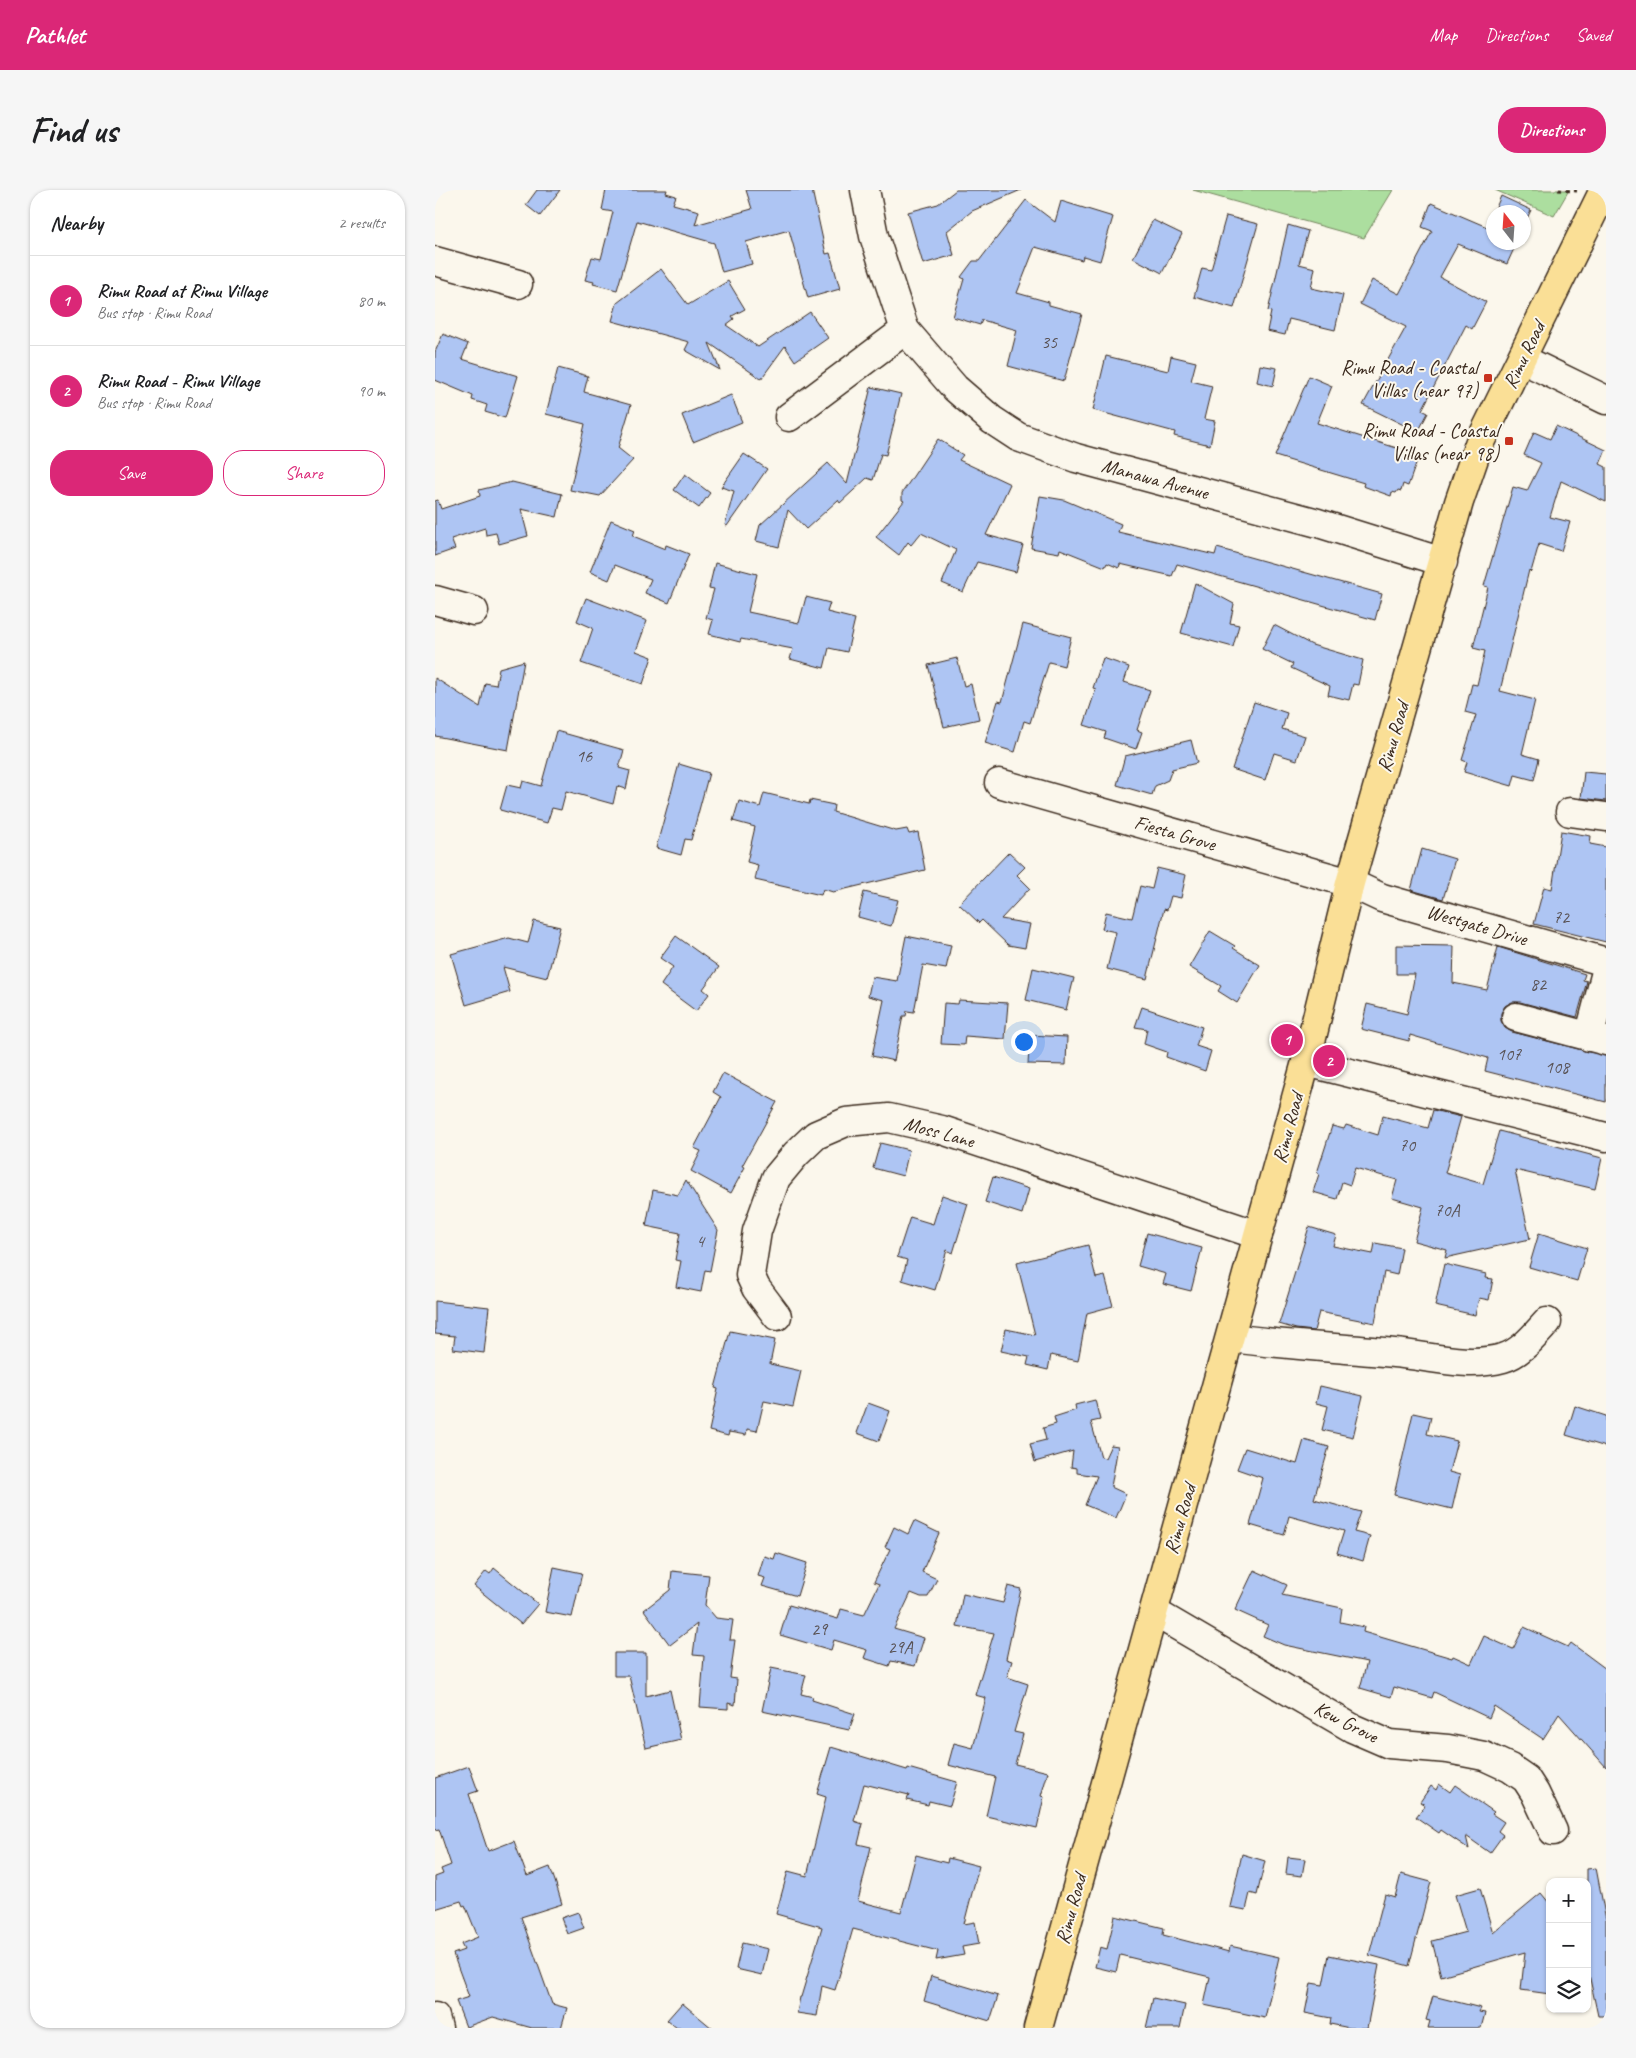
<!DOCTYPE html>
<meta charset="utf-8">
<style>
:root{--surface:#fff;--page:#f6f6f6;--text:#202124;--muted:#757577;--line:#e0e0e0;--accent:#db2777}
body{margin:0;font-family:Caveat,sans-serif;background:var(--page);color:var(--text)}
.controls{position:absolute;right:15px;bottom:15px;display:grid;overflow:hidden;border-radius:10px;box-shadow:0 1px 4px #0004}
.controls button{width:45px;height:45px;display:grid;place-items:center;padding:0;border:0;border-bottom:1px solid var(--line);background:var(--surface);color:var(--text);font:25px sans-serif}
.compass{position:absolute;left:1051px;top:15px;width:45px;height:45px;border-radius:50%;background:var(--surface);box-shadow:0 1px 4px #0004;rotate:343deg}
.you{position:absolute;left:588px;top:851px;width:18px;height:18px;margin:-12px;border:4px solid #fff;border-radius:50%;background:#1a73e8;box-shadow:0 0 0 8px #1a73e833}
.badge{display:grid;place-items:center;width:32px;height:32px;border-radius:50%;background:var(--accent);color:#fff;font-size:16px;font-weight:700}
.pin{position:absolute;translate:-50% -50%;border:2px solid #fff;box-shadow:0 1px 5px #0006}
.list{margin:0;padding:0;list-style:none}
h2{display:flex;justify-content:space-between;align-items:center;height:65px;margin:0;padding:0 20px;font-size:21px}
h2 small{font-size:16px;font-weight:400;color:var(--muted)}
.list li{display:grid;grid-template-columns:32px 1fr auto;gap:15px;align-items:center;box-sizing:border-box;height:90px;padding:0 20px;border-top:1px solid var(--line)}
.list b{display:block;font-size:19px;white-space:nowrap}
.list p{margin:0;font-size:16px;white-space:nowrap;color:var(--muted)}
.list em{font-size:16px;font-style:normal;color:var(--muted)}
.actions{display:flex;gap:10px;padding:15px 20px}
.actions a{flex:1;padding:11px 0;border:1px solid var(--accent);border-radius:20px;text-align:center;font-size:18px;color:var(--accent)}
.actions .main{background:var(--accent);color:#fff}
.icon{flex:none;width:28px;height:28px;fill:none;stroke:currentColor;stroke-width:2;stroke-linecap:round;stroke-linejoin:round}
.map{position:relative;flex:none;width:1171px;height:1838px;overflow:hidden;border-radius:20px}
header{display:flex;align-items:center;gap:30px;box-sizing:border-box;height:70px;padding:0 25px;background:var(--accent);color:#fff}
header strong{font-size:24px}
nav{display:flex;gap:28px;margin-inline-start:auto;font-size:18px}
.intro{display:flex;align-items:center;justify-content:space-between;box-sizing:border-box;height:120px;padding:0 30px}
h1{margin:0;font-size:35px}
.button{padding:12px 22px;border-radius:20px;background:var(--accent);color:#fff;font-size:18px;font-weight:700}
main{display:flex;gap:30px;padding:0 30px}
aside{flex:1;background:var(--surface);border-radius:20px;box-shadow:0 1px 4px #0004}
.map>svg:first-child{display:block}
.green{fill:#acde9f;stroke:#74845e}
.building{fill:#aec5f3;stroke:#3b2a1e}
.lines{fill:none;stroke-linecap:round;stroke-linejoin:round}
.minor-casing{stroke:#3b2a1e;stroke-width:31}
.major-casing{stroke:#3b2a1e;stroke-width:31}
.path{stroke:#3b2a1e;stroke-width:3;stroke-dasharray:4 4;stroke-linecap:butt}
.minor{stroke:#fbf7ec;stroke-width:28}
.major{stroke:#fadf96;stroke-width:28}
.poi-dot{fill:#c8321e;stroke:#fbf7ec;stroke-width:2}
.labels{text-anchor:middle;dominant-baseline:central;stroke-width:4;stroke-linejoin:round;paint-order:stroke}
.number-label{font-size:18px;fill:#585153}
.street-label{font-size:20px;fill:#3b2a1e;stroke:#fbf7ec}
.poi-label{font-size:20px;fill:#3b2a1e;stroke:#fbf7ec;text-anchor:end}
</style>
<header>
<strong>Pathlet</strong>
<nav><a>Map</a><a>Directions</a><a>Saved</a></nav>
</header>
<div class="intro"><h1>Find us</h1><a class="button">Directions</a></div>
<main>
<aside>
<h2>Nearby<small>2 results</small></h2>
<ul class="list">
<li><span class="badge">1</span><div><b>Rimu Road at Rimu Village</b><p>Bus stop · Rimu Road</p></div><em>80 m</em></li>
<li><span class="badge">2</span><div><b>Rimu Road - Rimu Village</b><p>Bus stop · Rimu Road</p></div><em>90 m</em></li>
</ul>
<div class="actions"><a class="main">Save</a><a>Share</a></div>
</aside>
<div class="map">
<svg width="1171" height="1838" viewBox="0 0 1171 1838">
<rect width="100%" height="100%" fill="#fbf7ec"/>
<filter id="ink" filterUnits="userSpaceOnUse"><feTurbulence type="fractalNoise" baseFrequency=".02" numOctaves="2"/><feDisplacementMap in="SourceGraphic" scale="10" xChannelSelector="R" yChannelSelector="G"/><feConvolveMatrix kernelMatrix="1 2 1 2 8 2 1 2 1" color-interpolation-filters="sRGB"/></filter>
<g filter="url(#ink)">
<g class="green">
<polygon points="758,0 958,0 929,48"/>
<polygon points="1060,0 1134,0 1119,26"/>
</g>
<g class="building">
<polygon points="102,0 125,0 105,26 91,15"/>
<polygon points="171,0 232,0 231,3 241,6 238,14 264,21 260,35 317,19 311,0 377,0 391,64 395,63 405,99 373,108 354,40 311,52 317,74 287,82 279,53 202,31 182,100 158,94 159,92 150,90 157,67 166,69 178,22 167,20"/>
<polygon points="521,0 586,0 537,21 512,41 519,65 488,74 473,22 503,14"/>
<polygon points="1066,6 1096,20 1088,37 1088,22 1059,22"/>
<polygon points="591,10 620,32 626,11 678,27 665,71 648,66 647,70 600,57 582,103 614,112 614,115 647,124 629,191 573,176 582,140 547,130 545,135 518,127 529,89 526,87 538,71 544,71"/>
<polygon points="996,13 1052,37 1058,23 1058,52 1082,52 1072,74 1023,54 1005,87 1051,112 1037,139 1031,135 987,220 993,223 983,242 928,215 971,137 925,114 937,90 964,104 997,41 987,37"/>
<polygon points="791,26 823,34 799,118 759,107 767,78 776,80"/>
<polygon points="718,30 747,44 727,83 698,68"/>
<polygon points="853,35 873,41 864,74 880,78 876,98 908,105 900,140 854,129 850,145 832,141 836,122 833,121"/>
<polygon points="226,79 253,115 293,91 310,119 297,126 299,129 291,135 323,157 375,122 393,148 360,171 350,156 326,189 274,153 285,180 250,160 254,152 177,131 182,113"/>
<polygon points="8,144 33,154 27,169 83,186 70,228 50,222 52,215 37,210 38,206 0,190 0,162"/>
<polygon points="671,166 733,181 736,166 761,172 756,191 777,196 769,229 780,231 775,255 739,246 740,242 658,220"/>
<polygon points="825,175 842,178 838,196 822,192"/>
<polygon points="123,178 153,186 149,202 196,215 183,258 198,270 165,306 135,300 150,234 111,224"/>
<polygon points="874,186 897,196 882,233 984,265 973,296 968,294 966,301 963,300 961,303 957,302 956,306 928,296 929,293 840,266"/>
<polygon points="436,197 466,204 451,265 446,264 438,290 432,288 405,313 403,310 371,339 353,320 344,357 321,351 325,335 393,273 412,294"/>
<polygon points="296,205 307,232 258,252 247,225"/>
<polygon points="1121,236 1171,260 1165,274 1171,277 1171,312 1126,291 1115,327 1135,332 1126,361 1104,354 1096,382 1094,380 1065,501 1100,510 1087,564 1104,569 1099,590 1080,585 1077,596 1029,582 1032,572 1027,570 1041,525 1030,522 1037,494 1042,495 1050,461 1038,458 1053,397 1049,396 1078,297 1092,301 1106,273 1089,265 1099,242 1115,249"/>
<polygon points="503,249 528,265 524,270 575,294 551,345 588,355 581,382 542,372 528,402 507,393 521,360 486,343 476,355 473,352 464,365 441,347 469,311 467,310 467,303"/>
<polygon points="309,264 332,279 292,336 290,335 299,301 286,297"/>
<polygon points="250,284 275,303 264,318 239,300"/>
<polygon points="77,292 127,304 122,327 86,319 93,346 64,354 61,343 51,345 50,338 16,349 20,359 0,366 0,311 3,310 6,319 45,306 44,300"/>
<polygon points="605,306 629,310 686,334 683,342 780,365 782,358 947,404 940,430 742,374 737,386 685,374 684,378 672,373 670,377 625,359 624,363 596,358"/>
<polygon points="176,330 200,340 198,346 230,359 231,355 254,364 234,413 210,403 216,389 180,375 174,390 155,382"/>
<polygon points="280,373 322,384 313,422 364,433 371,407 395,413 392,422 420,429 412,462 394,458 389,478 355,469 358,459 306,449 305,452 274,444 278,430 271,428 279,399 274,398"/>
<polygon points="760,393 799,414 795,433 804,435 798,457 746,443"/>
<polygon points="151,408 212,431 201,461 217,467 208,494 146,473 158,438 142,431"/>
<polygon points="588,434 636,447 629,476 614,472 595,533 589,531 580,562 550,553 563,511 567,512"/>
<polygon points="839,435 877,455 928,470 923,495 918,494 914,510 893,505 895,496 856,478 858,474 827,459"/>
<polygon points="522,468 529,496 536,494 544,529 509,537 493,475"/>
<polygon points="668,468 694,477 689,492 715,500 702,540 707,542 701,559 669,548 671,542 649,535 661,499 658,498"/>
<polygon points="89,471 73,560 0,546 0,488 45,517 50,493 61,495 64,478"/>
<polygon points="819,512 852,523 847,539 870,546 862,570 839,563 830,590 797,579"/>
<polygon points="121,541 189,560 184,578 195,581 191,599 182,596 178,614 131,601 126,620 117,618 112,633 65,620 72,595 86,598 88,591 106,596"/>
<polygon points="756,550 762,573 737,579 733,590 720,596 717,605 682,595 690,566"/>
<polygon points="244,574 274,583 256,650 250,649 246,665 221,658"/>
<polygon points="1149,582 1171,584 1171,611 1146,608"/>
<polygon points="329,603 374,614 375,610 399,615 398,622 461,641 472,639 474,644 483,642 490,680 398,702 388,699 386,705 320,690 323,675 312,672 320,637 298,631 304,611 325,617"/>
<polygon points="1126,641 1156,646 1155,654 1171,657 1171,752 1099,734 1109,697 1117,699"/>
<polygon points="987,659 1020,669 1008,709 976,700"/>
<polygon points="574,662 590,677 582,685 595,698 566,729 595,734 590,758 573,755 547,730 544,733 524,714"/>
<polygon points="722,678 751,685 746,708 736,706 732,720 729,719 712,789 672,779 681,742 667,739 671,722 697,728 705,696 717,699"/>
<polygon points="429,702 463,710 456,736 423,727"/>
<polygon points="99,731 125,737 112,788 68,777 75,802 31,815 16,764 74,748 93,753"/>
<polygon points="775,741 800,756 798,758 825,775 802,813 783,801 786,796 754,777"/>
<polygon points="241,746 284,777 268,799 274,804 261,821 226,795 238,777 225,768"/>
<polygon points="471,746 516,755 511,779 488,775 479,822 472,821 471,826 468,826 459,871 437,866 449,810 433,806 437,787 462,791"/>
<polygon points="961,755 1019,756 1018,793 1052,800 1063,757 1150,784 1148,790 1152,791 1142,827 1085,812 1077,812 1070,816 1066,823 1066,831 1070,838 1077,842 1171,866 1171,912 1050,881 1053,868 975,845 974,851 926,839 932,814 972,824 980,784 961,784"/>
<polygon points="598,778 639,788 631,820 591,810"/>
<polygon points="524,810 573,813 570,849 530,846 529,855 506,854 509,813 523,814"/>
<polygon points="707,817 767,837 761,856 776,861 770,881 731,867 732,862 709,854 712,839 700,837"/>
<polygon points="595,845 632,847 631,875 593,874"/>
<polygon points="288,883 342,912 307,976 310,977 296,1003 256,981 266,961 259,958 286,907 278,902"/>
<polygon points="998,920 1026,927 1010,983 1048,994 1064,941 1167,968 1160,999 1080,980 1095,1049 1010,1068 1012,1060 979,1051 988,1017 957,1008 962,990 920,978 915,995 907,992 902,1009 878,1002 884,984 882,983 897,936 909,939 911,935 943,945 948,926 993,938"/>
<polygon points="445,953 474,960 468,986 438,978"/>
<polygon points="558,987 594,999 587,1024 550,1012"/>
<polygon points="251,990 283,1040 275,1081 270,1080 266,1102 241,1097 246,1071 240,1070 245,1043 211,1036 218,1000 243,1005"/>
<polygon points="507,1005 533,1014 518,1063 512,1060 500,1100 467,1090 472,1070 462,1067 475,1027 498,1034"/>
<polygon points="874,1037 901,1045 898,1056 938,1064 940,1053 967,1058 962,1085 949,1082 940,1133 884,1122 879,1141 861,1139 844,1134"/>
<polygon points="712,1043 767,1058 756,1101 728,1094 731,1084 703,1076"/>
<polygon points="1104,1043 1152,1058 1142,1091 1094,1077"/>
<polygon points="653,1055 661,1088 670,1086 678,1116 652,1123 643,1171 616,1165 613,1180 592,1175 594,1167 566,1161 571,1139 600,1145 582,1073"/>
<polygon points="1009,1074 1051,1084 1050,1088 1058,1089 1054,1110 1044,1108 1040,1125 1000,1116"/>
<polygon points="0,1111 54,1117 49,1163 18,1159 20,1146 0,1144"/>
<polygon points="295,1141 340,1150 335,1174 366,1181 358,1217 329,1211 322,1241 312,1239 311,1245 294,1242 293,1246 274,1241 283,1199 280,1198"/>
<polygon points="885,1196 928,1206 918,1247 887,1240 893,1216 881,1213"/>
<polygon points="660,1210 665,1230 656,1232 666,1267 670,1268 676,1255 683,1256 676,1297 691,1304 681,1328 650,1315 662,1286 642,1283 642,1278 636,1277 638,1261 600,1272 595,1254 611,1250 608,1238 621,1234 619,1227 641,1220 640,1215"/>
<polygon points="433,1213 455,1221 444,1251 422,1243"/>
<polygon points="1140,1216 1171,1226 1171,1257 1131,1245"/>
<polygon points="978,1223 996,1227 992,1244 1022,1251 1014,1282 1025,1285 1017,1319 959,1305"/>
<polygon points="869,1250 894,1257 879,1309 926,1322 919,1342 935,1346 928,1371 902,1363 909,1341 854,1326 849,1345 815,1335 828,1288 802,1279 810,1258 862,1274"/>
<polygon points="479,1331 504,1343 487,1382 502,1389 493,1407 486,1407 476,1403 459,1439 489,1448 480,1476 456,1471 454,1476 429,1468 432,1460 399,1450 396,1460 345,1445 354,1415 403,1429 406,1419 429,1425 444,1394 439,1392 455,1359 450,1357 459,1337 473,1344"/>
<polygon points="341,1363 372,1373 362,1406 327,1396 330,1388 323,1386 329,1366 339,1369"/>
<polygon points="119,1377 147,1383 137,1427 110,1422"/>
<polygon points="59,1378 103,1414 86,1434 39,1396 51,1381 55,1384"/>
<polygon points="819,1380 852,1395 847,1405 907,1418 905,1432 929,1437 928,1442 1017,1468 1018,1466 1036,1474 1049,1446 1078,1459 1089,1437 1133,1457 1136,1453 1171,1479 1171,1577 1124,1524 1108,1549 1059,1516 1054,1528 999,1502 997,1508 959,1497 956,1507 925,1498 932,1472 849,1455 828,1446 833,1435 800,1420"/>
<polygon points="237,1381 274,1385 270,1415 281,1428 298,1430 295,1450 300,1450 295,1488 302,1489 300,1515 293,1513 293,1519 265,1517 269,1466 258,1465 262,1434 235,1455 209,1420 235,1400"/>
<polygon points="573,1396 586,1399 571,1469 577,1471 572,1487 593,1494 579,1542 588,1544 580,1574 613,1582 606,1606 609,1607 602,1638 551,1626 560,1587 513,1575 519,1553 538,1558 551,1508 540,1505 559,1443 522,1436 528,1404 568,1413"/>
<polygon points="179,1463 211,1463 211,1506 235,1500 246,1550 211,1558 194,1486 179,1486"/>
<polygon points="336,1478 371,1485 366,1504 378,1507 377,1510 420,1524 414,1540 327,1521"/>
<polygon points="396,1557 472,1580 473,1578 522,1592 515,1616 494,1611 493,1615 472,1610 474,1605 429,1594 419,1631 428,1634 423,1654 436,1657 423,1711 466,1722 481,1665 512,1673 513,1668 544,1676 529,1734 540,1732 544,1754 527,1757 529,1765 501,1770 503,1761 418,1739 400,1800 387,1796 382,1826 362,1823 365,1807 366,1807 387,1737 341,1724 353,1681 372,1686 391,1607 382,1604"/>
<polygon points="34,1576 43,1601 34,1604 53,1661 79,1651 92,1686 115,1677 121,1694 127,1714 86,1727 117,1814 132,1818 126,1838 97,1838 58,1827 31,1837 21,1811 34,1807 18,1764 29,1760 26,1754 43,1747 30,1715 28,1716 26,1711 0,1719 0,1687 8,1684 6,1679 16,1675 4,1639 0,1640 0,1588"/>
<polygon points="1004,1594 1015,1602 1020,1595 1059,1622 1057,1624 1069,1632 1063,1641 1068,1645 1055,1663 1031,1646 1034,1659 1006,1640 1004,1643 981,1627 990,1615 985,1612 996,1596 1001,1600"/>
<polygon points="807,1664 830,1671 822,1705 815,1703 811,1720 795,1717"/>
<polygon points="853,1667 870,1669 867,1686 851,1684"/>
<polygon points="1161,1678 1171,1730 1171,1826 1163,1826 1152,1775 1152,1679"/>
<polygon points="966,1684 996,1692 974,1776 934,1765 950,1704 960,1707"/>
<polygon points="1045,1698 1058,1743 1106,1703 1115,1714 1115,1804 1086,1800 1090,1762 1006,1786 997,1751 1031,1742 1020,1705"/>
<polygon points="143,1722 149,1738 132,1744 126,1728"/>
<polygon points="680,1726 729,1738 728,1745 794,1762 795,1756 844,1767 830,1828 769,1815 775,1787 685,1765 681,1782 660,1777 665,1757 672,1759"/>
<polygon points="307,1753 333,1759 327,1785 301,1779"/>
<polygon points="894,1765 944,1775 932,1838 915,1838 895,1834 896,1828 870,1823 876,1793 888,1795"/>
<polygon points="496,1786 563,1806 555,1831 489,1811"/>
<polygon points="998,1806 1046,1818 1044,1822 1050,1823 1046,1838 993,1838 995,1831 991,1830"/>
<polygon points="718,1808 750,1815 745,1838 711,1838"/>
<polygon points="247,1813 277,1838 242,1838 232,1830"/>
</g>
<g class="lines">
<defs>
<g id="minor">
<polyline points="430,0 439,46 470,140 520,198 557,230 583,247 641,268 883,333 1008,372"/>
<polyline points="0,71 83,94"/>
<polyline points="1087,169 1171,210"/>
<polyline points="354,227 470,140"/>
<polyline points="0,410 39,421"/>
<polyline points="564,593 915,693 947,708 1171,772"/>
<polyline points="1135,622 1171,627"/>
<polyline points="1081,827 1171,851"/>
<polyline points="1154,847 1171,782"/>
<polyline points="871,872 1171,947"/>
<polyline points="342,1126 321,1098 315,1085 322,1041 341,988 361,964 381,945 411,932 454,928 507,940 823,1045"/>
<path d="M 796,1148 C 850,1155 904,1158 959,1163 C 995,1166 1032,1178 1068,1168 C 1086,1163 1100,1145 1112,1132"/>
<polyline points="719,1422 917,1538 954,1554 1013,1559 1049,1566 1075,1578 1091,1589 1100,1603 1118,1641"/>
<polyline points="0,1827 3,1838"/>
</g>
<polyline id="major" points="603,1838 871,872 915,693 1024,312 1044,254 1169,0"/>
</defs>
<use href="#minor" class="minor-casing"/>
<use href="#major" class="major-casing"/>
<polyline class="path" points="1123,0 1142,1"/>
<use href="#minor" class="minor"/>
<use href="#major" class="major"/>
</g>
</g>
<g class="poi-dot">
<rect x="1048" y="183" width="10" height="10" rx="2.5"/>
<rect x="1069" y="246" width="10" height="10" rx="2.5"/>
</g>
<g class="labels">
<g class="number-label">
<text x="614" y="152">35</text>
<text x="149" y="566">16</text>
<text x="1126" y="727">72</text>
<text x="1103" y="794">82</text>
<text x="1074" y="864">107</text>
<text x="1122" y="877">108</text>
<text x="972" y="955">70</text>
<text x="1012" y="1020">70A</text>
<text x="265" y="1051">4</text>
<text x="384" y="1439">29</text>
<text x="465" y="1457">29A</text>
</g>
<g class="street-label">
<text transform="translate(1089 165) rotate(-64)">Rimu Road</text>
<text transform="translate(720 289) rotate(15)">Manawa Avenue</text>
<text transform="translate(958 547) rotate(-74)">Rimu Road</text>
<text transform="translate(740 643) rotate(16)">Fiesta Grove</text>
<text transform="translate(1042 735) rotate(16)">Westgate Drive</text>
<text transform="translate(853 938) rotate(-75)">Rimu Road</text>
<text transform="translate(504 942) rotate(15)">Moss Lane</text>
<text transform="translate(745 1329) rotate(-74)">Rimu Road</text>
<text transform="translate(911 1532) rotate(27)">Kew Grove</text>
<text transform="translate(636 1719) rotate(-75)">Rimu Road</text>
</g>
<g class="poi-label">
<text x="1043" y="177">Rimu Road - Coastal<tspan x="1043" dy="23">Villas (near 97)</tspan></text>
<text x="1064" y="240">Rimu Road - Coastal<tspan x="1064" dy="23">Villas (near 98)</tspan></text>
</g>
</g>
</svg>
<div class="controls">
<button>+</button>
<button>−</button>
<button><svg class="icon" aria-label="layers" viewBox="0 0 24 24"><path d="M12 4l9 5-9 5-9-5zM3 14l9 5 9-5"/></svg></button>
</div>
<svg class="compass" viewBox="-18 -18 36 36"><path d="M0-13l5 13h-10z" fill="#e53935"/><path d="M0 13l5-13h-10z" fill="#757577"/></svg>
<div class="you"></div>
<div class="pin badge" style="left:852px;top:850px">1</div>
<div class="pin badge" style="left:894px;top:871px">2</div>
</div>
</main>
